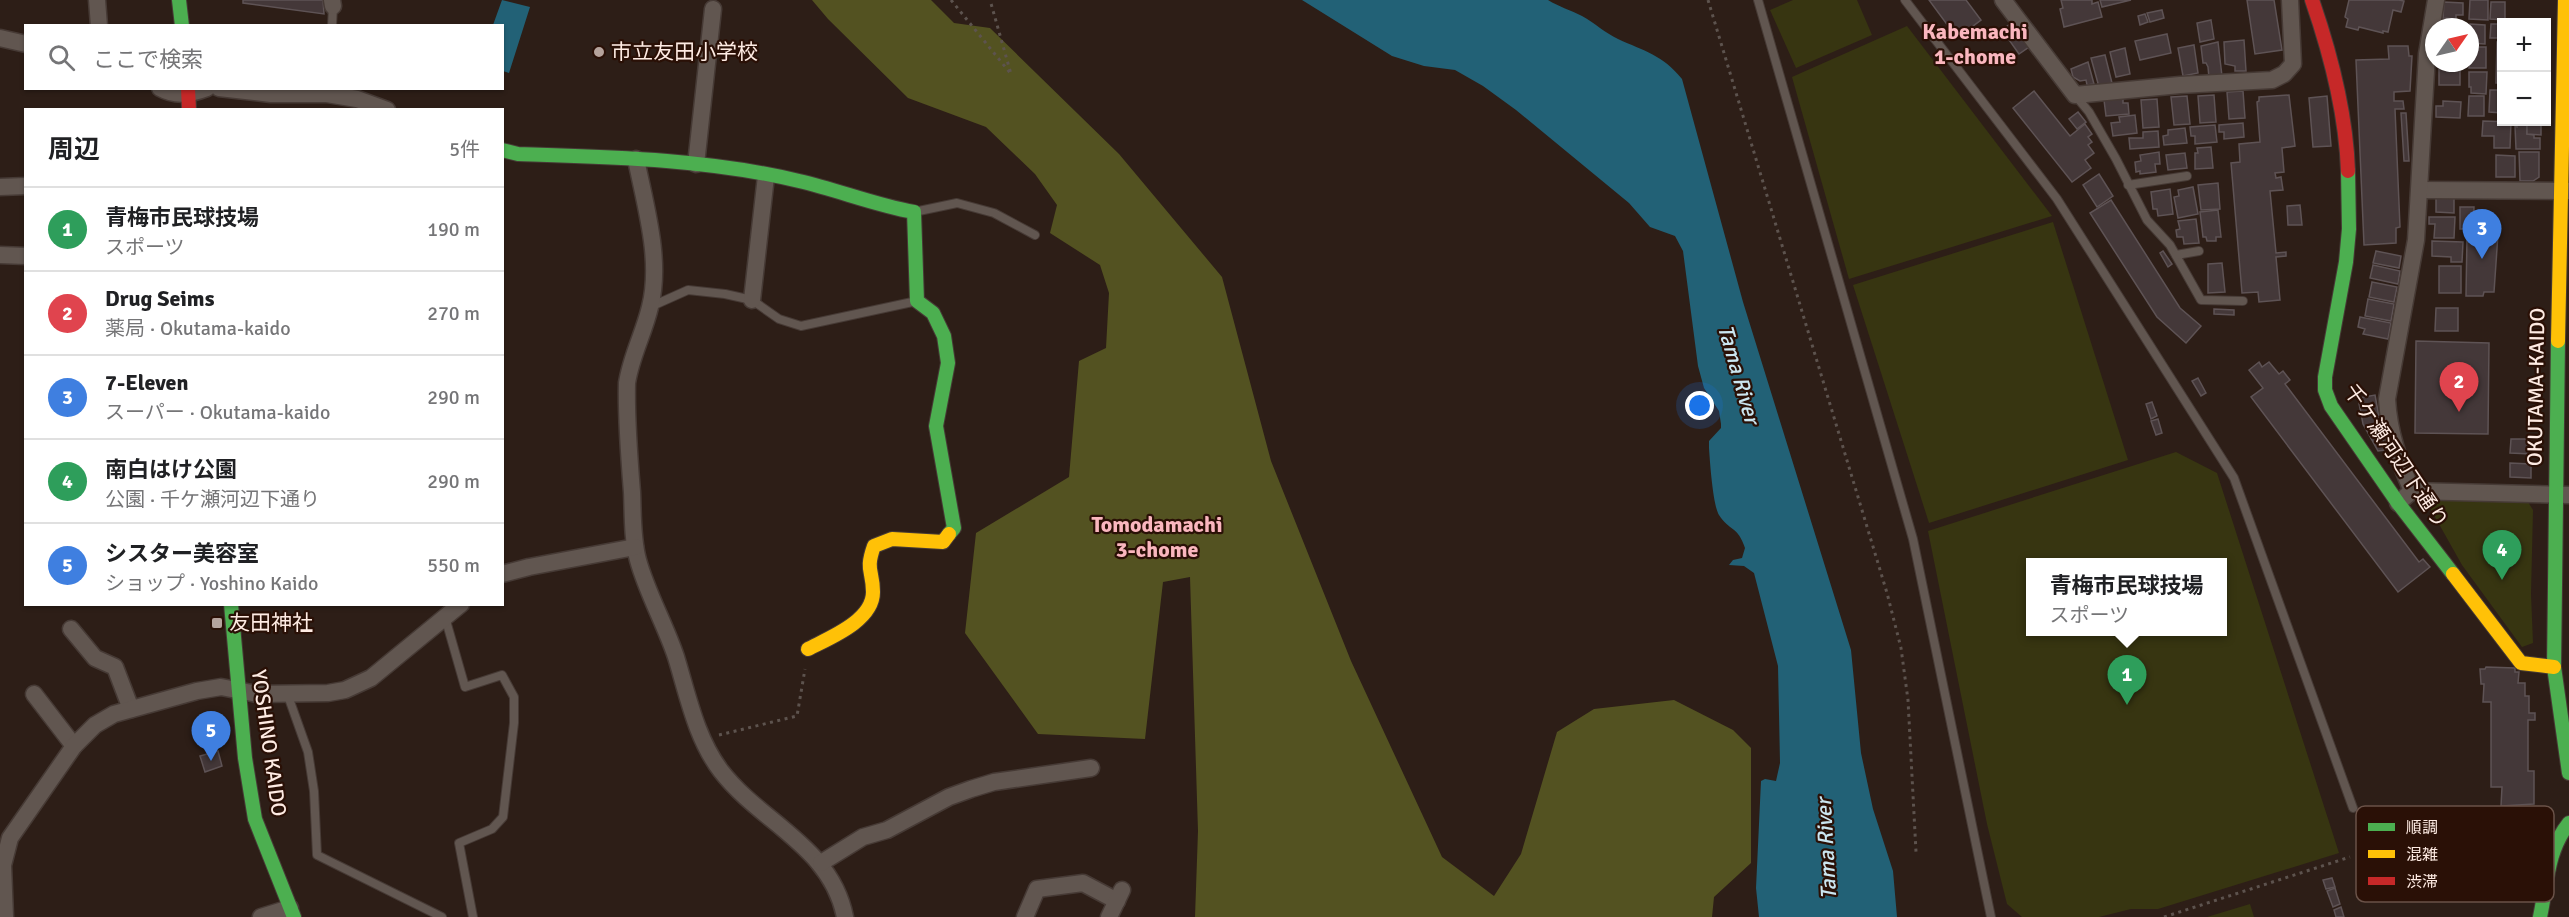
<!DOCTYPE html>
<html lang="ja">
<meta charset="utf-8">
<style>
:root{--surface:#fff;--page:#f6f6f6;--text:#202124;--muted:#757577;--line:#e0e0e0;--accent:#0f766e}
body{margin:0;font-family:Signika,"Noto Sans JP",sans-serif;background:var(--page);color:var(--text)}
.controls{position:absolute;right:18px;top:18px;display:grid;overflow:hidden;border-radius:0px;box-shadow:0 2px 4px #0004}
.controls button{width:54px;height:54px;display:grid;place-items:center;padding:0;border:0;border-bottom:2px solid var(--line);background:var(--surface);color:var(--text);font:30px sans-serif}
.compass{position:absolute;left:2425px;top:18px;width:54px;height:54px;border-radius:50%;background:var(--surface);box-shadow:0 2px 4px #0004;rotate:56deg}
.you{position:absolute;left:1700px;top:406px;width:21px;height:21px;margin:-15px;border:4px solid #fff;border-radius:50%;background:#1a73e8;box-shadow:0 0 0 9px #1a73e833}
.badge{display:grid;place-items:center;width:39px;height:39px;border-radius:50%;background:var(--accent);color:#fff;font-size:20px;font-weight:700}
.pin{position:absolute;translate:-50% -50px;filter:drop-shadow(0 2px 3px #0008)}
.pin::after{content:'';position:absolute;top:32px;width:21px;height:18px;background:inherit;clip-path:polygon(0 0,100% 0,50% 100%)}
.popup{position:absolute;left:2026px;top:558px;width:201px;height:78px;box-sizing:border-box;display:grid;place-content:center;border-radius:0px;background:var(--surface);filter:drop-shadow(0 2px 4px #0005);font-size:20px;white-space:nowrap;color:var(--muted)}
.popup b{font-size:22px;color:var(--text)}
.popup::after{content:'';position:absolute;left:50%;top:100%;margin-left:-12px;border:12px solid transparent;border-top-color:var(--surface)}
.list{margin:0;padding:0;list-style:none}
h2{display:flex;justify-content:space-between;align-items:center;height:78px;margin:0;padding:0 24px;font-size:26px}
h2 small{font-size:20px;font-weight:400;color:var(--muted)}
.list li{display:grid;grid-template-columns:39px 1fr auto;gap:18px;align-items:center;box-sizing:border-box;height:84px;padding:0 24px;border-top:2px solid var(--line)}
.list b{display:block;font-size:22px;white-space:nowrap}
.list p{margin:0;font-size:20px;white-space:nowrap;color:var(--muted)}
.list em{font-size:20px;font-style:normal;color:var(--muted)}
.icon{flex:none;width:33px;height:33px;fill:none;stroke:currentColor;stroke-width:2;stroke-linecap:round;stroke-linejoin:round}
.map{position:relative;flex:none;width:2569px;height:917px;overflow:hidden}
.search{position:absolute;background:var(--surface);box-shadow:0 2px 4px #0004;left:24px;top:24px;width:480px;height:66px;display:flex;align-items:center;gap:15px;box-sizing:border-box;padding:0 21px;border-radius:0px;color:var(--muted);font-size:22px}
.panel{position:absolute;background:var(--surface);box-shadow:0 2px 4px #0004;left:24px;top:108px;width:480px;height:498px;border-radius:0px}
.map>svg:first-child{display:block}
.green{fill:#373511;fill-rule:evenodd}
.forest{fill:#535221}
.water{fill:#226176}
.building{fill:#443839;stroke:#5e5355;stroke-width:1.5}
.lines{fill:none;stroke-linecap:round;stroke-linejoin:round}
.lane-casing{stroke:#463a35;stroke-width:10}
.street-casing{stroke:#463a35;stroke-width:19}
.fast-casing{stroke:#463a35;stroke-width:16}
.slow-casing{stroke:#463a35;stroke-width:16}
.jam-casing{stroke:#463a35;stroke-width:16}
.path{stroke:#5d534e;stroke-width:3;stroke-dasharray:3 4.5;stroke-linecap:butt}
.lane{stroke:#615650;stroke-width:8}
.street{stroke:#615650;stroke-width:16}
.fast{stroke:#4caf50;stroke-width:14}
.slow{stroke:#ffc107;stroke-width:14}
.jam{stroke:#c62828;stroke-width:14}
.poi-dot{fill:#b5a39c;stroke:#2a1006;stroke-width:2}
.labels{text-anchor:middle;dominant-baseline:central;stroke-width:4.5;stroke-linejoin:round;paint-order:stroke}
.poi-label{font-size:21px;fill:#feebe3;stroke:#2a1006;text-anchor:start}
.street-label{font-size:21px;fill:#feebe3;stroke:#2a1006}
.neighbourhood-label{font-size:22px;font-weight:bold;fill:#fab6be;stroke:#2a1006}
.water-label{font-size:22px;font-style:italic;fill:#cbe6f1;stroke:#2a1006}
.key{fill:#2a1006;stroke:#6a5248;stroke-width:1.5}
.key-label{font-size:16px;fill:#feebe3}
</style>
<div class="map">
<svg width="2569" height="917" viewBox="0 0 2569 917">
<rect width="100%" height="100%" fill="#2d1e17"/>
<g class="green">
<polygon points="1793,0 1857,0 1872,35 1796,68 1770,10"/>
<polygon points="1907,26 2052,216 1849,279 1792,77"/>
<polygon points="2053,222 2128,460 1929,523 1853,285"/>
<path d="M 2176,452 L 2217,473 L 2339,853 L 2158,909 L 2131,909 L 2099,917 L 2022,917 L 2007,904 L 1987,824 L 1928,531 ZM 2031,562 L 2223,562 L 2223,632 L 2031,632 Z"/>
<polygon points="2436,500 2528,502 2533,510 2531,594 2533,643 2522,647 2462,565 2430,508"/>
<polygon points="2250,904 2254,917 2207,917"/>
</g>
<polygon class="forest" points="812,0 931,0 954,23 990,28 1119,154 1222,277 1271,461 1351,661 1442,857 1494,896 1521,854 1557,732 1594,709 1674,700 1733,730 1751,748 1751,863 1714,897 1712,917 1195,917 1198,831 1190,577 1163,582 1145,739 1038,734 965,633 976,533 1069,477 1079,361 1106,348 1109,293 1100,265 1050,233 1057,205 1035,174 986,127 908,98 828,19"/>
<g class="water">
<polygon points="502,0 530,7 509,73 503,71 502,26 493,25"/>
<path d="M 1302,0 L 1548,0 C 1559,7 1571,10 1582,16 C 1595,23 1605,33 1618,39 C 1644,51 1663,55 1682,79 L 1743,302 L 1851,650 L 1861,753 L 1873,809 L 1893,871 L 1897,917 L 1759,917 L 1756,888 L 1761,781 L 1765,779 L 1776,781 L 1780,763 L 1778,666 L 1754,573 L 1744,566 L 1729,565 L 1733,560 L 1742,558 L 1745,548 C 1738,526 1729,531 1719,515 C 1713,505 1710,463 1709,448 L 1709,441 L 1721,428 L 1721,424 L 1719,411 L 1704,388 L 1698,366 L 1683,251 L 1675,236 L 1650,227 L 1629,203 L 1516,110 L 1483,86 L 1455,70 L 1424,66 L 1392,56 Z"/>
</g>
<g class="building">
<polygon points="243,0 323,0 324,14 243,3"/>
<polygon points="1929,0 1966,0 1981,20 1957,38"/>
<polygon points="2061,0 2092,0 2092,4 2098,2 2102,17 2064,27 2060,9 2063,8"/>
<polygon points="2100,0 2131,0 2102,7"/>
<polygon points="2247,0 2274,0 2282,50 2255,54"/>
<polygon points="2349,0 2399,0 2404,1 2401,12 2393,10 2388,32 2383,31 2383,33 2359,27 2358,30 2346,27 2348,19 2345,17"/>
<polygon points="2470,0 2488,0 2488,20 2469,19"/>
<polygon points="2444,2 2463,3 2463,15 2456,15 2456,19 2443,18"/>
<polygon points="2491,2 2505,2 2505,20 2490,19"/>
<polygon points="2162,10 2164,18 2150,22 2147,13"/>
<polygon points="2145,14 2148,22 2140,25 2138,16"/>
<polygon points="2505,19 2534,20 2534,22 2505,22"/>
<polygon points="2211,20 2214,39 2200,42 2197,23"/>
<polygon points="2443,22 2465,23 2464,27 2443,27"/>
<polygon points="2010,24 2029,47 2019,54 2002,30"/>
<polygon points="2470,24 2485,25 2485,44 2470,43"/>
<polygon points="2491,24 2502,24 2502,38 2490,38"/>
<polygon points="2167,34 2171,53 2140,60 2135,41"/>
<polygon points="2244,40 2246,71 2235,71 2235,66 2225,64 2224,42"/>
<polygon points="2218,42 2222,76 2209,78 2208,67 2206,63 2203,63 2201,46"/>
<polygon points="2497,42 2502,42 2502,83 2496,83"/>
<polygon points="2194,45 2198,73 2183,76 2178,48"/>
<polygon points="2388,46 2408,46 2409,56 2412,56 2410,91 2394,92 2394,101 2403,101 2404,109 2395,109 2400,227 2396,228 2396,243 2364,245 2356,60 2389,59"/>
<polygon points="2473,47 2486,47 2486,68 2469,68"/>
<polygon points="2125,48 2130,74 2116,77 2110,52"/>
<polygon points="2105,55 2112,83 2099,87 2091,58"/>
<polygon points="2088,62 2094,84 2087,85 2086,80 2080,81 2073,77 2071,69"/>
<polygon points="2447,63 2463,63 2462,68 2447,68"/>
<rect x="2439" y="69" width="21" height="16"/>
<polygon points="2469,72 2487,72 2486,94 2471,93 2471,87 2469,87"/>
<polygon points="2490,90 2502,90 2502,113 2489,112"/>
<polygon points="2034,91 2070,136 2085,124 2092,134 2088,137 2092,142 2088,145 2094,153 2085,160 2091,168 2072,182 2013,108"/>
<polygon points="2243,91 2245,118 2229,119 2227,92"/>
<polygon points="2214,95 2216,122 2200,123 2198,96"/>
<polygon points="2289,95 2295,146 2282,148 2284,172 2275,173 2276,178 2281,177 2283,190 2270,191 2276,253 2286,252 2286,256 2276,257 2280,300 2259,302 2258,292 2242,293 2231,163 2240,162 2239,144 2260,142 2257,102 2259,101 2259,97"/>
<polygon points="2187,96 2190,124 2174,125 2171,97"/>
<polygon points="2327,96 2331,146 2313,147 2309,98"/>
<polygon points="2469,96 2484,96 2484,116 2468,116"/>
<polygon points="2123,98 2123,103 2128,103 2129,114 2106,116 2104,100"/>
<polygon points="2157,99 2159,127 2143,128 2141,100"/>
<polygon points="2443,101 2461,102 2460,118 2436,117 2436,106 2443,106"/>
<polygon points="2078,112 2086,122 2077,129 2069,119"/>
<polygon points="2401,113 2406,113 2409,161 2404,161"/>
<polygon points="2135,115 2137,133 2113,136 2111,123 2120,122 2119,117"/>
<polygon points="2483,121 2511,122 2510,148 2494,148 2494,136 2482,136"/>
<polygon points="2517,122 2527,123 2527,134 2534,135 2534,138 2540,138 2540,149 2516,149 2515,126 2517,127"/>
<polygon points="2243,123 2244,137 2224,139 2224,132 2219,132 2219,125"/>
<polygon points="2527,123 2541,123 2541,135 2527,134"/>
<polygon points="2215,125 2217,142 2195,144 2195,136 2191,136 2190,127"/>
<polygon points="2185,128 2187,143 2164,145 2163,136 2168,135 2168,130"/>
<polygon points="2158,131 2159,147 2130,149 2129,138 2143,138 2143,132"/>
<polygon points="2211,147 2213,168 2195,169 2195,153 2198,153 2197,148"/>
<polygon points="2159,152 2160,164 2155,164 2156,172 2140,174 2140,171 2136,172 2135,162 2141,161 2140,155"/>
<polygon points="2519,152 2539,152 2539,177 2533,181 2520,181"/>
<polygon points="2185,153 2187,168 2168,170 2166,155"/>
<polygon points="2496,155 2515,156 2515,177 2496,177"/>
<polygon points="2099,174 2113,196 2097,207 2083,185"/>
<polygon points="2218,183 2220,209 2201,210 2198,185"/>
<polygon points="2193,187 2198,214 2178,218 2174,197 2179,196 2178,190"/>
<polygon points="2170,189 2173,214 2158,216 2157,209 2153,209 2151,192"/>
<polygon points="2436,198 2454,198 2454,213 2436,212"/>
<polygon points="2111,200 2180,308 2201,326 2186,343 2157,317 2090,213"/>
<polygon points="2300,205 2302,225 2288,225 2287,206"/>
<polygon points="2460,207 2474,207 2473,229 2460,229"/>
<polygon points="2218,210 2221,237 2216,237 2216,241 2207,241 2206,237 2203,237 2200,212"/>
<polygon points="2429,217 2455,217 2454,238 2434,238 2435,224 2429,224"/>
<polygon points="2196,219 2199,243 2184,244 2183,237 2177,237 2176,230 2180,229 2178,221"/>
<polygon points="2485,234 2498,234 2494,292 2484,292 2483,296 2466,296 2467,236 2485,237"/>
<polygon points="2432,241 2463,242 2462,262 2451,262 2451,257 2432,256"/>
<polygon points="2163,251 2172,264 2168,267 2160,253"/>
<polygon points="2376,251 2401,256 2399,268 2373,263"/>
<polygon points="2222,263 2225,292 2208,293 2208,264"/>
<polygon points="2373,265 2400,271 2398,284 2370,278"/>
<rect x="2439" y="266" width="22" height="27"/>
<polygon points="2372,282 2397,287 2394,302 2369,297"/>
<polygon points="2368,299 2394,304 2391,321 2365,316"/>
<polygon points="2436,308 2458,308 2458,331 2435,331"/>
<polygon points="2214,309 2234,310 2234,315 2214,314"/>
<polygon points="2360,317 2391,323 2388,339 2363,334 2365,329 2358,327"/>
<polygon points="2416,341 2489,343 2488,434 2415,433"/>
<polygon points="2259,362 2262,367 2269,362 2279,374 2283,371 2290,380 2285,384 2419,562 2423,559 2430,567 2398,592 2251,397 2263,388 2249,370"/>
<polygon points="2198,378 2206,393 2201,396 2192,381"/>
<polygon points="2375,395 2385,450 2378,451 2363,424 2358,398"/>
<polygon points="2152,402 2157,416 2151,419 2146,404"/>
<polygon points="2158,419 2162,433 2156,435 2151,421"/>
<polygon points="2511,439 2531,439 2531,454 2510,453"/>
<polygon points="2510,463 2531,464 2531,478 2510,477"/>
<polygon points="2486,667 2515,668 2515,672 2519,672 2518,683 2525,683 2525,696 2529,696 2529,713 2535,713 2535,720 2528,720 2528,771 2534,771 2534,804 2501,806 2502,787 2491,787 2491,702 2483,702 2484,684 2481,684 2480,669 2485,669"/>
<polygon points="218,751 222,766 205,772 200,756"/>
<polygon points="2332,878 2335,887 2326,889 2323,880"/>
<polygon points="2335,888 2340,904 2333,907 2327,891"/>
<polygon points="2341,907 2344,917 2336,917 2334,910"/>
</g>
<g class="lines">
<defs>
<g id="lane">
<polyline points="1758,0 1913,539 1991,917"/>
<polyline points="1905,0 2057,199 2234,478 2353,808"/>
<polyline points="332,26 333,6"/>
<polyline points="2075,95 2089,112 2116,159 2147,220 2170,245 2201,300 2243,301"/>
<polyline points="2128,185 2187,176"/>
<polyline points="914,212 957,203 994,213 1035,235"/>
<polyline points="2176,255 2199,251"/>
<polyline points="650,307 688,290 725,294 752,300 779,319 801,326 917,301"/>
<polyline points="445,617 465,687 502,675 514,697 514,723 503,817 492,829 459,843 473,917"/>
<polyline points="287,693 308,752 314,791 317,855 442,917"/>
</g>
<g id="street">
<polyline points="97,0 99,26"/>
<polyline points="332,0 333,6"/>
<polyline points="2003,0 2075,95 2180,85 2272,80 2284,74 2293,64 2290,0"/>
<polyline points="0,38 26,44"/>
<path d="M 160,88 C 176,97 191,94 207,88"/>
<polyline points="219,88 271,94 327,94 357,99 387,110"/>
<path d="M 636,159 C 645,205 662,260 650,307 C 644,333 631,356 627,383 C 626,419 629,455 632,492 C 633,514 632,538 638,560 C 647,593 665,624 676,657 C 688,696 696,738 721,771 C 761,823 831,846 845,917"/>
<polyline points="696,164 713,9"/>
<polyline points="0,187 26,186"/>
<polyline points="2420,190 2569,191"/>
<polyline points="0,255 26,256"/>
<polyline points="752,300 766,176"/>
<polyline points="2412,491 2569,495"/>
<path d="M 2398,503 L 2412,491 C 2399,461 2389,433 2387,399 L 2416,240 L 2427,54 L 2436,0"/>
<polyline points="502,574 529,567 635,547"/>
<polyline points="71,629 95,658 115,667 131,709"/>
<polyline points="34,694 74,746"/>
<polyline points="821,863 863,837 887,830 949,797 971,789 994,782 1091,768"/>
<polyline points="5,917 3,865 10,838 74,746 95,725 114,714 197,691 221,687 257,694 328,693 345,690 371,678 461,604"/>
<polyline points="261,917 290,908"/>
<polyline points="1025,917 1037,889 1083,883 1117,901"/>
<polyline points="1109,917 1122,890"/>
</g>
<g id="fast">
<polyline points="179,0 182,26"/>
<path d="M 502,150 L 518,154 C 611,157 708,159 799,181 C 838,190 875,205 914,212 L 917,301 L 933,313 L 944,336 L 948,363 L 936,426 L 954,528 L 949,534"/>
<polyline points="2348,171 2349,229 2346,262 2325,377 2325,390 2331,406 2398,503 2453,574"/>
<polyline points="2558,341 2554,667 2569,773"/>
<polyline points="231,604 245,758 255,819 294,917"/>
<path d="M 2540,917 C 2547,884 2547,850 2569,823"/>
</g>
<g id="slow">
<polyline points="2558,341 2565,0"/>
<polyline points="2453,574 2521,663 2554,667"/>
<path d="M 808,649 C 829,638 873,621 873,592 C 873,570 865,571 874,546 L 892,539 L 943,542 L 949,534"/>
</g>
<g id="jam">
<path d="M 2312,0 C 2331,55 2346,112 2348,171"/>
<polyline points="188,88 189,110"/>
</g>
</defs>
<use href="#lane" class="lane-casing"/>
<use href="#street" class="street-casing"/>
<use href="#fast" class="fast-casing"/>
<use href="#slow" class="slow-casing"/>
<use href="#jam" class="jam-casing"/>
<g class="path">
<polyline points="951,0 1011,74 990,0"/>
<polyline points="1708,0 1887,593 1901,648 1908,700 1916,852"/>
<polyline points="719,735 797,716 805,669"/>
<polyline points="2164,917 2350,857"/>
</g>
<use href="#lane" class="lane"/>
<use href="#street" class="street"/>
<use href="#fast" class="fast"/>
<use href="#slow" class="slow"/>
<use href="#jam" class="jam"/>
</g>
<g class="poi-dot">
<circle cx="599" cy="52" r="6"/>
<rect x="211" y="617" width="12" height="12" rx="3"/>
</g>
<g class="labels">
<g class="poi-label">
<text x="611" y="52">市立友田小学校</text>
<text x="229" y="623">友田神社</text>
</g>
<g class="street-label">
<text transform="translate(2536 387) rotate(-89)">OKUTAMA-KAIDO</text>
<text transform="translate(2396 456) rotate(56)">千ケ瀬河辺下通り</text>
<text transform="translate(269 743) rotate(82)">YOSHINO KAIDO</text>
</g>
<g class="neighbourhood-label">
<text x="1975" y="31">Kabemachi<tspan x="1975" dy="25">1-chome</tspan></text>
<text x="1157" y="524">Tomodamachi<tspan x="1157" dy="25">3-chome</tspan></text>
</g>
<g class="water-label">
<text transform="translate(1739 374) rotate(74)">Tama River</text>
<text transform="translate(1826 849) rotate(-93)">Tama River</text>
</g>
</g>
<rect x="2356" y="806" width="198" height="96" rx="9" class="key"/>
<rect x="2368" y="823" width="27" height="8" fill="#4caf50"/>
<rect x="2368" y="850" width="27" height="8" fill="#ffc107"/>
<rect x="2368" y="877" width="27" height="8" fill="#c62828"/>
<g class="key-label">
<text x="2406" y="833">順調</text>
<text x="2406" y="860">混雑</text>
<text x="2406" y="887">渋滞</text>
</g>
</svg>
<div class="controls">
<button>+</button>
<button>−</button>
</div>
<svg class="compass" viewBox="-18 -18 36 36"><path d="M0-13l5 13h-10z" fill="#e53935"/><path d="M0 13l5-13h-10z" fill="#757577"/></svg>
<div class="you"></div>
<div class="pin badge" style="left:2127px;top:705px;background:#2e9e5b">1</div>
<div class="popup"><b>青梅市民球技場</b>スポーツ</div>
<div class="pin badge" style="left:2459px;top:412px;background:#e0444e">2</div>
<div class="pin badge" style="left:2482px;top:259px;background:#3f7fe0">3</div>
<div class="pin badge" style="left:2502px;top:580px;background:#2e9e5b">4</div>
<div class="pin badge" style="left:211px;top:761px;background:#3f7fe0">5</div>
<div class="search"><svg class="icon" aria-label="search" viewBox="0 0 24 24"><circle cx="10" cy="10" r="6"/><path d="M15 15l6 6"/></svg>ここで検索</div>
<section class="panel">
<h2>周辺<small>5件</small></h2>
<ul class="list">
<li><span class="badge" style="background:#2e9e5b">1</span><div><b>青梅市民球技場</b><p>スポーツ</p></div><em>190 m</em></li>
<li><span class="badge" style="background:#e0444e">2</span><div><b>Drug Seims</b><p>薬局 · Okutama-kaido</p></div><em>270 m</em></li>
<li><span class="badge" style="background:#3f7fe0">3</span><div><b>7-Eleven</b><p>スーパー · Okutama-kaido</p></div><em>290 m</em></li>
<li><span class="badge" style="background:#2e9e5b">4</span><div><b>南白はけ公園</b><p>公園 · 千ケ瀬河辺下通り</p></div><em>290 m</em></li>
<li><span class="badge" style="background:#3f7fe0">5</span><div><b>シスター美容室</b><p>ショップ · Yoshino Kaido</p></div><em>550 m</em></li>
</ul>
</section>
</div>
